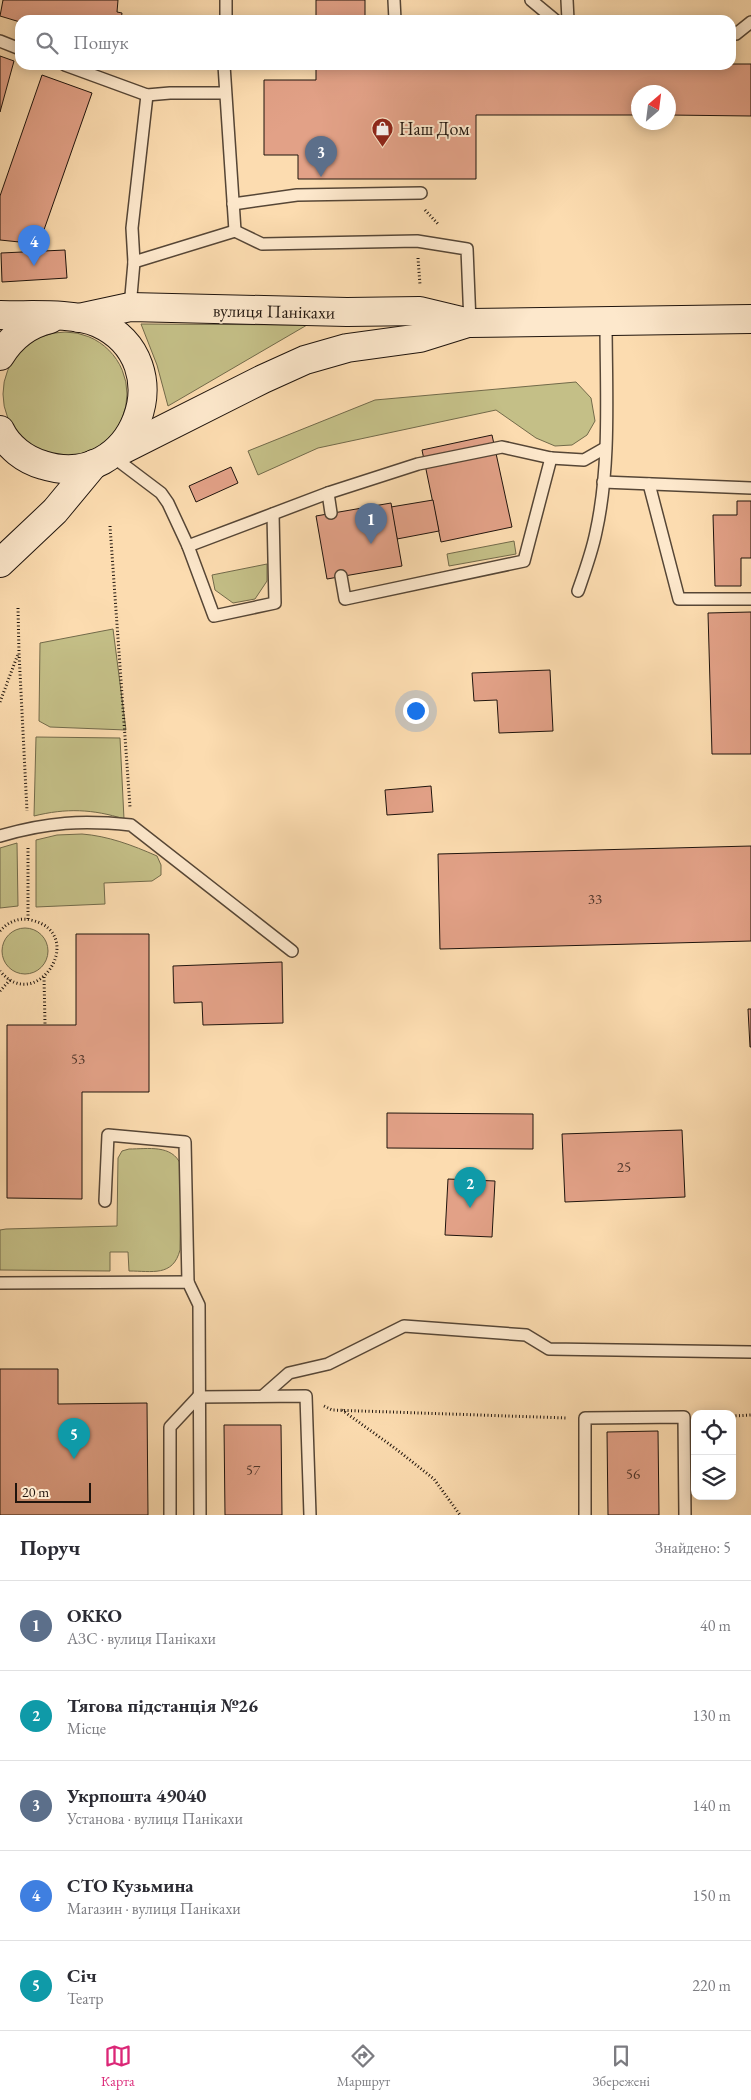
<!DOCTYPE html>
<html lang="uk">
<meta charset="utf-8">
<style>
:root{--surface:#fff;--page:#f7f7f7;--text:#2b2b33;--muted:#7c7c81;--line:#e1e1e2;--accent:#db2777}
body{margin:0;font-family:"EB Garamond",serif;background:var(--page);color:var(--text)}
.controls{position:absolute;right:15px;bottom:15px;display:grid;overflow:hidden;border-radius:10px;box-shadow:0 2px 12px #0003}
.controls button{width:45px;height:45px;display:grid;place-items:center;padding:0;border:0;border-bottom:1px solid var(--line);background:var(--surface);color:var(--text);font:25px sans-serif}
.compass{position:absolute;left:631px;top:85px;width:45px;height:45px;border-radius:50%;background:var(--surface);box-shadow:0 2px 12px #0003;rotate:28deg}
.scale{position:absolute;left:15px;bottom:12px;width:76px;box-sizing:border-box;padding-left:5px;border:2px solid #1f140d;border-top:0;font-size:14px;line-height:18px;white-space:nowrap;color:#1f140d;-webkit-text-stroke:4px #fde8cc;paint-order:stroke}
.you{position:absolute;left:415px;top:710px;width:18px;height:18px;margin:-12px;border:4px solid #fff;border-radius:50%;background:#1a73e8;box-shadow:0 0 0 8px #1a73e833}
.badge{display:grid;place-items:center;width:32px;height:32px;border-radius:50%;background:var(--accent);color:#fff;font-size:16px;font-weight:700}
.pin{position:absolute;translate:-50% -41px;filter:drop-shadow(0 1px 2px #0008)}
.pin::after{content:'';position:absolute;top:26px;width:18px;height:15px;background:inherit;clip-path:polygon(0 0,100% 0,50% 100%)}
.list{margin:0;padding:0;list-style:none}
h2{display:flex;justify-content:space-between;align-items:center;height:65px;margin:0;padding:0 20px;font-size:21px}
h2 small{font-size:16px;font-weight:400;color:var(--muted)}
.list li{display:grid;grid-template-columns:32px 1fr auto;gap:15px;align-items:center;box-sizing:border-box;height:90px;padding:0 20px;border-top:1px solid var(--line)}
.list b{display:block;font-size:19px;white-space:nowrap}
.list p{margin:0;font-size:16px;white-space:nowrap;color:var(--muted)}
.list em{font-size:16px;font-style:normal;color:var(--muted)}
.icon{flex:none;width:28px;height:28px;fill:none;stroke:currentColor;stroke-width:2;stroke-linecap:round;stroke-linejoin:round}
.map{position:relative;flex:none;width:751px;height:1515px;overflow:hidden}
.search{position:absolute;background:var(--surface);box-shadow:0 2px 12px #0003;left:15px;right:15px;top:15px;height:55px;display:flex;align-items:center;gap:12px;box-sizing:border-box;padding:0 18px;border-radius:15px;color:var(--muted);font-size:19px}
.sheet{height:515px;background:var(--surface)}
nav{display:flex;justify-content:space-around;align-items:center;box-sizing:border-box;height:70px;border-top:1px solid var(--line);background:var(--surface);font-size:14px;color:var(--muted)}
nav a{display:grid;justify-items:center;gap:2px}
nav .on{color:var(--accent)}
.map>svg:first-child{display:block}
.green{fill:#c4bf87;stroke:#726a4a}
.building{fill:#e2a187;stroke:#1f140d}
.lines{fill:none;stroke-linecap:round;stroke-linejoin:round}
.lane-casing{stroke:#564636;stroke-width:14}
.secondary-casing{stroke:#1f140d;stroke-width:30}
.path{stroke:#1f140d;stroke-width:3;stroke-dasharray:1 2.5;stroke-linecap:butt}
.lane{stroke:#fde8cc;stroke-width:11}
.secondary{stroke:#fde8cc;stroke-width:28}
.labels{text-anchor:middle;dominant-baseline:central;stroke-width:4;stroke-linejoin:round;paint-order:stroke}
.number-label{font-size:15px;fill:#50372c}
.poi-label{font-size:18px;fill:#1f140d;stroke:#fde8cc;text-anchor:start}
.street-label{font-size:18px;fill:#1f140d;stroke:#fde8cc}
</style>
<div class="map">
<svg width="751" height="1515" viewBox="0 0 751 1515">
<rect width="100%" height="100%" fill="#fcdcb0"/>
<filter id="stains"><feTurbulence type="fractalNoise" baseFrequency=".004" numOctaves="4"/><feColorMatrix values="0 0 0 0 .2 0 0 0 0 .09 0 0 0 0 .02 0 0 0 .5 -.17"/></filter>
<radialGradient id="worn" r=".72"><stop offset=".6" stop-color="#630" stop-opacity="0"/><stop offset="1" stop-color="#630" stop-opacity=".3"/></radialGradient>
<g class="green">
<polygon points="141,324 307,325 168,406 157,365"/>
<circle cx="65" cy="394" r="62"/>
<polygon points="576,382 591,398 595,421 587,435 572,445 555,446 536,438 496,410 318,448 258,475 248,451 375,400"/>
<polygon points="514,541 516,554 449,566 447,554"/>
<polygon points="267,564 267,581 255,599 233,603 215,590 212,575"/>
<polygon points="113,629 126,730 50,727 39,721 40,643"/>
<path d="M 36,737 L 120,738 L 124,819 C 93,809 66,808 34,816 Z"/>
<path d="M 82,834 C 108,836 132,845 157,856 L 161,865 L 161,875 L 152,881 L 104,883 L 105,904 L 36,907 L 36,840 L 57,835 Z"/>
<polygon points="17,843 18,906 0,908 0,848"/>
<circle cx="25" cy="951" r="23"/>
<path d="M 129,1149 C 148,1149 172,1144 181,1165 L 180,1250 C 173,1277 152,1271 129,1271 L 128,1252 L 110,1252 L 110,1271 L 0,1270 L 0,1230 L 6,1229 L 117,1226 L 118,1158 L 122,1151 Z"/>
</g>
<g class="building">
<polygon points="3,0 118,0 117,12 122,13 121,20 38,18 37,20 20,20 20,22 0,16"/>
<rect x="316" y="0" width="49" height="20"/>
<polygon points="0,56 14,61 0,112"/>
<polygon points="731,64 751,64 751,116 668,115 668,92 638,92 638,115 476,115 476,179 298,179 298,155 264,155 264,80 316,80 316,65"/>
<polygon points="42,75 92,93 39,244 0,240 0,196"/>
<polygon points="65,250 67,278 2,282 1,253"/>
<polygon points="492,435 512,527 441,542 422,450"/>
<polygon points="231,467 238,483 196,502 189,486"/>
<polygon points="433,500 439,531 397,539 391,507"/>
<polygon points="737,501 751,501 751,558 741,558 741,586 715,586 713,515 737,515"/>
<polygon points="391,503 402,566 327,579 316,516"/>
<polygon points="751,612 751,754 712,754 708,613"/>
<polygon points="550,670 553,731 499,733 497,700 474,701 472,673"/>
<polygon points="431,786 433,812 387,815 385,790"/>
<polygon points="751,846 751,941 440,949 438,854"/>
<polygon points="76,934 149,934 149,1092 82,1092 82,1199 7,1198 7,1025 76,1025"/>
<polygon points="282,962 283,1023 203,1025 202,1002 174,1003 173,966"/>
<polygon points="748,1009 751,1009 751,1047 750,1047"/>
<polygon points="387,1113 533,1114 533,1149 387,1148"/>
<polygon points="682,1130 685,1197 565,1202 562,1134"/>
<polygon points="448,1179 495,1181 492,1237 445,1235"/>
<polygon points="0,1369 58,1369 58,1404 147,1403 148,1515 0,1515"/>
<polygon points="224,1425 281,1425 282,1515 225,1515"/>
<polygon points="658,1431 659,1515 608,1515 607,1432"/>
</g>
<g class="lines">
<defs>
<g id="lane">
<polyline points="394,0 395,20"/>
<polyline points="531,0 555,20"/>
<polyline points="567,0 568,20"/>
<polyline points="226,20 226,0"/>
<polyline points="731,34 736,34 751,22"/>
<polyline points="0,41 20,49"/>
<polyline points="65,65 147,95 170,93 225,93"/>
<polyline points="224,65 235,231"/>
<polyline points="233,204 297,195 421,193"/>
<polyline points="134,262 235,231 262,244 417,241 467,249 470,323"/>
<polyline points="130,307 134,262 132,228 147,95"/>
<polyline points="112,456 161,493 168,503 188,546 328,493 418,464 502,447 551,458 584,460 605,448"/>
<polyline points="603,482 751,488"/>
<polyline points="649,484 679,599 751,599"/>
<polyline points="328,493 331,513"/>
<polyline points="188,546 214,616 275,603 273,514"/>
<polyline points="341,576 345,599 524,561 551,458"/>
<path d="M 578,591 C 585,571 592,552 596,532 C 611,464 606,390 606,321"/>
<path d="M 0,836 C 48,822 82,820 131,825 L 292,951"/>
<polyline points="105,1201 108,1135 185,1142 188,1282"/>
<polyline points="0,1283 188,1282 199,1305 200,1515"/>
<polyline points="264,1395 289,1373 328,1364 404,1326 526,1335 549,1349 751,1352"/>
<polyline points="198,1397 306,1396 310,1515"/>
<polyline points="170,1515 170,1427 198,1397"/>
<polyline points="585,1515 585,1418 684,1417 685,1515"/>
</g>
<g id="secondary">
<path d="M 0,315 C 28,316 73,312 98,323 C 184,362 134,494 43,465 C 25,460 8,447 0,430"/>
<polyline points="79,318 130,307 347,312 420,311 470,323 751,319"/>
<path d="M 0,356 C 12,336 28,324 50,319"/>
<polyline points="120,451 263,379 305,360 347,348 420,338 468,323"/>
<polyline points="0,563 55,511 94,464"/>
</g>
</defs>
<use href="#lane" class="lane-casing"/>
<use href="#secondary" class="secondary-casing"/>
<g class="path">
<polyline points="425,210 439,225"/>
<polyline points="418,258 420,285"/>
<polyline points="110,526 130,807"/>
<polyline points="18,608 19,653 27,811"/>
<polyline points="0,702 18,654"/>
<polyline points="28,919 28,847"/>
<path d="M 0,931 C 8,922 19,917 31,920 C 89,933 37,1016 0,971"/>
<polyline points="44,977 45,1024"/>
<polyline points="0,991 10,980"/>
<polyline points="324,1406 332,1410 567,1418"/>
<polyline points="342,1410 396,1449 434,1479 460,1515"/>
<polyline points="732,1416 751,1415"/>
</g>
<use href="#lane" class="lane"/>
<use href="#secondary" class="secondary"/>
</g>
<defs>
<symbol id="shop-pin" viewBox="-11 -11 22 30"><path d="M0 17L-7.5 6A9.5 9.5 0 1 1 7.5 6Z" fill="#8f2418" stroke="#fde8cc"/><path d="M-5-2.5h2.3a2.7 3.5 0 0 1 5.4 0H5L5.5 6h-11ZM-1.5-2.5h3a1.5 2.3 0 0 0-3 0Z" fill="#fff"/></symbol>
</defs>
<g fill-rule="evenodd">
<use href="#shop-pin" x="370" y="116" width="25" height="34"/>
</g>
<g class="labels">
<g class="number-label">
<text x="595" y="898">33</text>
<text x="78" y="1058">53</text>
<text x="624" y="1166">25</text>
<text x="253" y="1469">57</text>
<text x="633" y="1473">56</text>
</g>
<g class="poi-label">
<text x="399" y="128">Наш Дом</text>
</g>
<g class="street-label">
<text transform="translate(274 311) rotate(1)">вулиця Панікахи</text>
</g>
</g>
<rect width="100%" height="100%" filter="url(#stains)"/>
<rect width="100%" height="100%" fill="url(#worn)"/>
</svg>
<div class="controls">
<button><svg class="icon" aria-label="locate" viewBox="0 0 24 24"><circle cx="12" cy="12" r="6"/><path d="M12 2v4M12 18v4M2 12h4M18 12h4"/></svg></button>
<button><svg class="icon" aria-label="layers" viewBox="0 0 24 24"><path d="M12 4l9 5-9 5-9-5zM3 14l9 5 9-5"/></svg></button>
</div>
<svg class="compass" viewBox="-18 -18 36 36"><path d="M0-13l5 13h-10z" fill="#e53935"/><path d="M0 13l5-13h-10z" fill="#7c7c81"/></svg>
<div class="scale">20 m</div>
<div class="you"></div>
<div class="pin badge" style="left:371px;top:544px;background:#5c6f8a">1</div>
<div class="pin badge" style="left:470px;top:1208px;background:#0f9aa8">2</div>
<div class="pin badge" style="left:321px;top:177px;background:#5c6f8a">3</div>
<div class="pin badge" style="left:34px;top:266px;background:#3f7fe0">4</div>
<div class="pin badge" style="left:74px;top:1459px;background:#0f9aa8">5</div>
<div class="search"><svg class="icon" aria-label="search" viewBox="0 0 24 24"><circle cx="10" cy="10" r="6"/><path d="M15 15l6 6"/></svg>Пошук</div>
</div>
<section class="sheet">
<h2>Поруч<small>Знайдено: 5</small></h2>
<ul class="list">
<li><span class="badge" style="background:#5c6f8a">1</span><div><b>ОККО</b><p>АЗС · вулиця Панікахи</p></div><em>40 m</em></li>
<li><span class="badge" style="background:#0f9aa8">2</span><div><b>Тягова пiдстанцiя №26</b><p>Місце</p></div><em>130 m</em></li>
<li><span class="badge" style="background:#5c6f8a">3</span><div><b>Укрпошта 49040</b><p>Установа · вулиця Панікахи</p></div><em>140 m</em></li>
<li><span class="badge" style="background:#3f7fe0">4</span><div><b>СТО Кузьмина</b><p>Магазин · вулиця Панікахи</p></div><em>150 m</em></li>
<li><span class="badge" style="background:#0f9aa8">5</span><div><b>Січ</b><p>Театр</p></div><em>220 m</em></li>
</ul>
</section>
<nav>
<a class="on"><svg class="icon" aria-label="map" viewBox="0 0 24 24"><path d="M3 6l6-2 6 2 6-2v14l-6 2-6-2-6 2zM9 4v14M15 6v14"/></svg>Карта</a>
<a><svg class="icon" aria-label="directions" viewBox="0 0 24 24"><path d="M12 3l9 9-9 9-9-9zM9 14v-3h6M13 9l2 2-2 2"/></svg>Маршрут</a>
<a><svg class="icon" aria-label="saved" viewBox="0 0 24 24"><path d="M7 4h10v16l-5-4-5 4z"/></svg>Збережені</a>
</nav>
